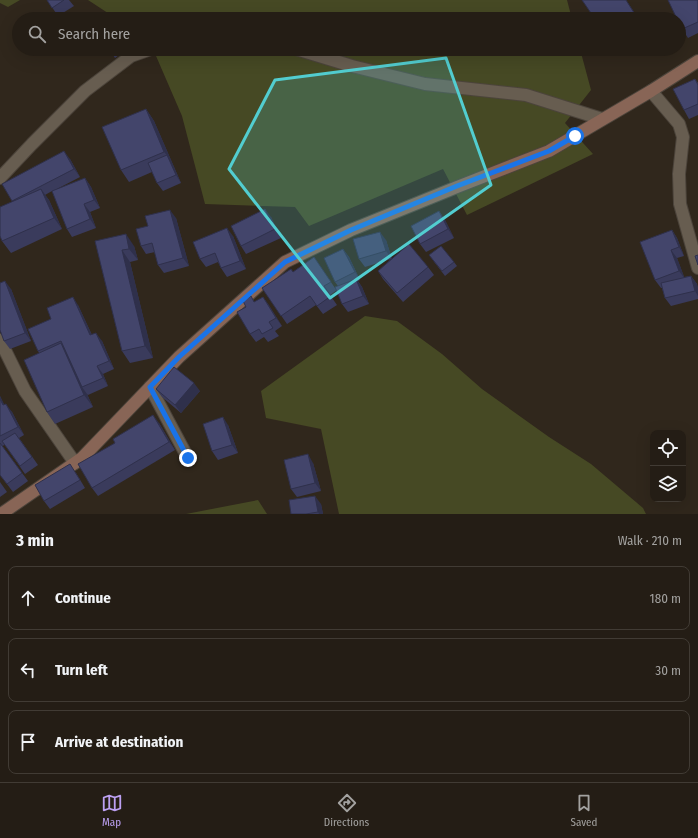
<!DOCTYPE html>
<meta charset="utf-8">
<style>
:root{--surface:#241d15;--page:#302a22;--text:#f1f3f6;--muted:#a3a2a0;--line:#413b34;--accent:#bca0f2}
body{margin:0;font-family:"Fira Sans Condensed",sans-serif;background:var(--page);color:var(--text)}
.controls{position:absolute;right:12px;bottom:12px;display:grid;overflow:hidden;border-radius:8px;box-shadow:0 4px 16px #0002}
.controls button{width:36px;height:36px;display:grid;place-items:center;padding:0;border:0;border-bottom:1px solid var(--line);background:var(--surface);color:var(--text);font:20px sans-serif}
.stop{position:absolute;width:12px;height:12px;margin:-9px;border:3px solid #1a73e8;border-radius:50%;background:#fff}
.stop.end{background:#1a73e8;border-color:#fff;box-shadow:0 1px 4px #0008}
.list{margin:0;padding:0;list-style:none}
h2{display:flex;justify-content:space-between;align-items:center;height:52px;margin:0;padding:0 16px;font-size:17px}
h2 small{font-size:13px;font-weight:400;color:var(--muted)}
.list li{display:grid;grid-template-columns:26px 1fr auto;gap:12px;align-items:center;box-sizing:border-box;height:64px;margin:0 8px 8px;padding:0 8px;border:1px solid var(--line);border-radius:8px}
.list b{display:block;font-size:15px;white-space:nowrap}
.list em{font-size:13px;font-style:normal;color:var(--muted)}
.icon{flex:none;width:22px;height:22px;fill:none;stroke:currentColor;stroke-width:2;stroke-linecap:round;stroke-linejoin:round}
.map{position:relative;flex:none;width:698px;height:514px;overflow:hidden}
.search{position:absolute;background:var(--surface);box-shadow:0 4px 16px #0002;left:12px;right:12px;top:12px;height:44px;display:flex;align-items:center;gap:10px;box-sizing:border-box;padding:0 14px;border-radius:22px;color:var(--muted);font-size:15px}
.sheet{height:268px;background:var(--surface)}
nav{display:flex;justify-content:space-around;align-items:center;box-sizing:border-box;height:56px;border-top:1px solid var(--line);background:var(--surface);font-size:11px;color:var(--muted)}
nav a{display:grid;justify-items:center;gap:2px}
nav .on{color:var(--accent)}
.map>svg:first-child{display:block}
.green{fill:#464924}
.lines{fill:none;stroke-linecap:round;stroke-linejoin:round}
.street-casing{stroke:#4c443b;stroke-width:14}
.secondary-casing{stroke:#4c443b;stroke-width:14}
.street{stroke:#675d50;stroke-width:12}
.secondary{stroke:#886556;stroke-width:12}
.wall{fill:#3a3b5c}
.shaded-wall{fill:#2f304b}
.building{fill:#43456b;stroke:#2f304b}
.route{stroke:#1a73e8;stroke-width:5}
.marked{fill:#52cdd0;fill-opacity:0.2;stroke:#52cdd0;stroke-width:3;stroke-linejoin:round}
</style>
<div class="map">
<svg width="698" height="514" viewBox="0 0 698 514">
<rect width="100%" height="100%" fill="#30271c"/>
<g class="green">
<polygon points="0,0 20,0 8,7 0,3"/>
<polygon points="88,0 567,0 572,19 140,19 137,13 114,17"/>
<polygon points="153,49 580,49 591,90 565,123 593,154 467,215 443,169 309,226 295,207 205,204 182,116"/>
<polygon points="365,316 397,321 442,354 482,389 549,437 591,464 643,508 646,514 339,514 321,429 266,418 261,391"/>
<polygon points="258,500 267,514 186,514"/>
</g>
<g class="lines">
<defs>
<g id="street">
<polyline points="296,49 352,66 425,84 526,95 602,119"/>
<polyline points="651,91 679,124 683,137 679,174 680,204 698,268"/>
<polyline points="0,178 32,144 85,91 131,56 151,49"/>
<polyline points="0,340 25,391 75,463"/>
<polyline points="150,387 188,458"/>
</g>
<polyline id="secondary" points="1,514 82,458 179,357 285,262 351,230 457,187 549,151 651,91 698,61"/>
</defs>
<use href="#street" class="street-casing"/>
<use href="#secondary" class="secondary-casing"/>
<use href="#street" class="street"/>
<use href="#secondary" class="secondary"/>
</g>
<g class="wall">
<polygon points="47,0 69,0 74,6 58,16"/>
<polygon points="698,0 698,33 688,38 682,29"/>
<polygon points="109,49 125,49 126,50 115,58"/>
<polygon points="614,49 619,49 616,51"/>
<polygon points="695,79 698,83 698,115 689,119 684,110"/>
<polygon points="146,109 154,121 181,183 163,191 157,183 152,172 129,182 121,170"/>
<polygon points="70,159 80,177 55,190 85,178 91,187 100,208 90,212 96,228 72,237 67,229 52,191 45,195 49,200 62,229 11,253 2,241 12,202"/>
<polygon points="439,211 445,220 454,238 426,252 420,244"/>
<polygon points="271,217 281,238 246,254 241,246"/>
<polygon points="176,218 189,266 164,273 158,265 155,252 146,254 141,246"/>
<polygon points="672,230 677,238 684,256 677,258 684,277 691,276 697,284 698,289 698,299 671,306 665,298 662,288 661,288 655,280"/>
<polygon points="233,236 246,269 227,277 221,268 218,262 206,267 200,259"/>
<polygon points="386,240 392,259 428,267 434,275 403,302 383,279 378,271 391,259 365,267 359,259"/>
<polygon points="95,241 134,246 138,260 130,262 153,358 130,363 122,351"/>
<polygon points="343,249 349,257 360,280 358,281 362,287 369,304 348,312 342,304 337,290 330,295 337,305 323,314 316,305 287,324 262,288 293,272 314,257 335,288 338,286 335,282"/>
<polygon points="432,259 454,262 457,266 445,276"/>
<polygon points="11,289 31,341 10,349 4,341"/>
<polygon points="263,297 282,326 275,331 279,336 268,342 264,337 256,342 250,334 246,307"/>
<polygon points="78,305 92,335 102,341 114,369 103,374 108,386 88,395 87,394 93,407 55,424 47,412 39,353 38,351 51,319"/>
<polygon points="156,389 200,391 181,413 162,397"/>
<polygon points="0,396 4,405 12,412 24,435 19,438 38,465 25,474 5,445 2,446 28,481 13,492 0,475"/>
<polygon points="159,423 175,450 98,496 92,488"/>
<polygon points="228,425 238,453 218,460 212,451"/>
<polygon points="313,463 321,491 297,497 291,489"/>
<polygon points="76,473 85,488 50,509 44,501"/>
<polygon points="0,482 7,492 0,497"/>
<polygon points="321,504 323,514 291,514"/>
</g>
<g class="shaded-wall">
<polygon points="626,0 639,19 638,19"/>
<polygon points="146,109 154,121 181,183 176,175 167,155 164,152"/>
<polygon points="64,151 70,159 80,177 74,169"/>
<polygon points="85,178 91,187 100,208 94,200"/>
<polygon points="41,189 49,200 62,229 54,218"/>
<polygon points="84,204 90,212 96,228 90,219"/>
<polygon points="265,209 271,217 281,238 275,229"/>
<polygon points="170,210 176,218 189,266 183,258"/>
<polygon points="439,211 445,220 454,238 448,229"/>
<polygon points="227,228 233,236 246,269 240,261"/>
<polygon points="672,230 677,238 684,256 679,247"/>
<polygon points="380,232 386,240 392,259 386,251"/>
<polygon points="126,234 134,246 138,260 129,249"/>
<polygon points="343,249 349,257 360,280 355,272"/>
<polygon points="122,250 130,262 153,358 145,346"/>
<polygon points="671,250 677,258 685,279 679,271"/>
<polygon points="691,276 697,284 698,289 698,296 695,291"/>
<polygon points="356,279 362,287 369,304 363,296"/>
<polygon points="5,281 11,289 31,341 25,333"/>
<polygon points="73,297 78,305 96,344 90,335"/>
<polygon points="263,297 269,305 282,326 276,318"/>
<polygon points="96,333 102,341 114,369 109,361"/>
<polygon points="61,343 70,355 82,387 87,394 93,407 84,395"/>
<polygon points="97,366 103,374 108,386 103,378"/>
<polygon points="194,383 200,391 181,413 175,405"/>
<polygon points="0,396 9,414 3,405 0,399"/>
<polygon points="6,404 12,412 24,435 18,427"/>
<polygon points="153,415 159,423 175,450 169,442"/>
<polygon points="223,417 228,425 238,453 232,445"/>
<polygon points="308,454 313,463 321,491 315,483"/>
<polygon points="315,496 321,504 323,514 319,514 318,512"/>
</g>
<g class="building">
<polygon points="47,0 64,0 52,8"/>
<polygon points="582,0 626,0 638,19 595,19"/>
<polygon points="668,0 698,0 698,22 682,29 679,22 679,19 677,19"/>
<polygon points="109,49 118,49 112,53"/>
<polygon points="695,79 698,85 698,104 684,110 673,89"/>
<polygon points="146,109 164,152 121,170 102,127"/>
<polygon points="64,151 74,169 12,201 2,184"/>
<polygon points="167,155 176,175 157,183 148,163"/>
<polygon points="85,178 94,200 84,204 90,219 67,229 52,191"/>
<polygon points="41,189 54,218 2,241 0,236 0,207"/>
<polygon points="265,209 275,229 241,246 231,226"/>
<polygon points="170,210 183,258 158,265 152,243 141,246 136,229 148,226 145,216"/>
<polygon points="439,211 448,229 420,244 411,226"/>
<polygon points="227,228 240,261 221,268 215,253 200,259 193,242"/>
<polygon points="672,230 679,247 671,250 679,271 655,280 640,242"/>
<polygon points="380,232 386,251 359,259 353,239"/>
<polygon points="126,234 129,249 122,250 145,346 122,351 95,241"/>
<polygon points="409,244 428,267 397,293 378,271"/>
<polygon points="441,246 454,262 442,271 429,255"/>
<polygon points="343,249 355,272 335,282 324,258"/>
<polygon points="698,255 698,265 695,256"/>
<polygon points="314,257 331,282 324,286 331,296 317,306 310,296 281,316 262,288 291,269 293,272"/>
<polygon points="691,276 695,291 665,298 661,283"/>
<polygon points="356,279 363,296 342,304 335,287"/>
<polygon points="5,281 25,333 4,341 0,330 0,283"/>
<polygon points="251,296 254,302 263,297 276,318 269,322 273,328 262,334 259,329 250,334 237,312 246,307 243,301"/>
<polygon points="73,297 90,335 96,333 109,361 97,366 103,378 82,387 61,341 38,351 28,329 51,319 47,308"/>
<polygon points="61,343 84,395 47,412 24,360"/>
<polygon points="174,367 194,383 175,405 156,389"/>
<polygon points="0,399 3,405 6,404 18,427 0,436"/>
<polygon points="153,415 169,442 92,488 78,464 115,443 113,439"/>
<polygon points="223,417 232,445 212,451 203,424"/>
<polygon points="15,433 32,457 20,466 2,441"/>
<polygon points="0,443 22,473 7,484 0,475"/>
<polygon points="308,454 315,483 291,489 284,460"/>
<polygon points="70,464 80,480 44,501 35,485"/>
<polygon points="315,496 318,512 306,514 291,514 289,500"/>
</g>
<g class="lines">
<polyline class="route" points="188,458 150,387 179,357 285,262 351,230 457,186 549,151 575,136"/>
</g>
<path class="marked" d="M 446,58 L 491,185 L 330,298 L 229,169 L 275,80 Z"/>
</svg>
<div class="controls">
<button><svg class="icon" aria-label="locate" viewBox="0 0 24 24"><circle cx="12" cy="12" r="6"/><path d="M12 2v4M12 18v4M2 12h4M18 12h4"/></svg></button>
<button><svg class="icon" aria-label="layers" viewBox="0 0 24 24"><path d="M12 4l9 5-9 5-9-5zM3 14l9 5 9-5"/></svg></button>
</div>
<div class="stop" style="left:575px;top:136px"></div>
<div class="stop end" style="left:188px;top:458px"></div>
<div class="search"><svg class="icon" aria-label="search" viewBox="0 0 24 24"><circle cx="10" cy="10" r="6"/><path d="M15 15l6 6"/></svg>Search here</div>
</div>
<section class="sheet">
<h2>3 min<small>Walk · 210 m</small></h2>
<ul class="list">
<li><svg class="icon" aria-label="ahead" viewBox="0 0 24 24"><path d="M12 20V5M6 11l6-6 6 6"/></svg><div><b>Continue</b></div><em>180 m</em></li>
<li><svg class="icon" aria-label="left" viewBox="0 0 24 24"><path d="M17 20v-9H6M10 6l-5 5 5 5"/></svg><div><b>Turn left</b></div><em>30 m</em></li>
<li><svg class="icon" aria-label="arrive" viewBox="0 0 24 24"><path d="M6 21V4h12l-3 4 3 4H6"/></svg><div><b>Arrive at destination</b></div></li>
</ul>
</section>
<nav>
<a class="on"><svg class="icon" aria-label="map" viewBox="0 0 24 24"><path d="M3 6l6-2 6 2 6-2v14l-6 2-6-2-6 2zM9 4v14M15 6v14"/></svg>Map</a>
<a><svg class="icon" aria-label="directions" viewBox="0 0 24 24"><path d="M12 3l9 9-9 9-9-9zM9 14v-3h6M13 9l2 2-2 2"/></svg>Directions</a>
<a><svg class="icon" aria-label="saved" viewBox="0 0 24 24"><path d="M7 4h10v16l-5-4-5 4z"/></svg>Saved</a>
</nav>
